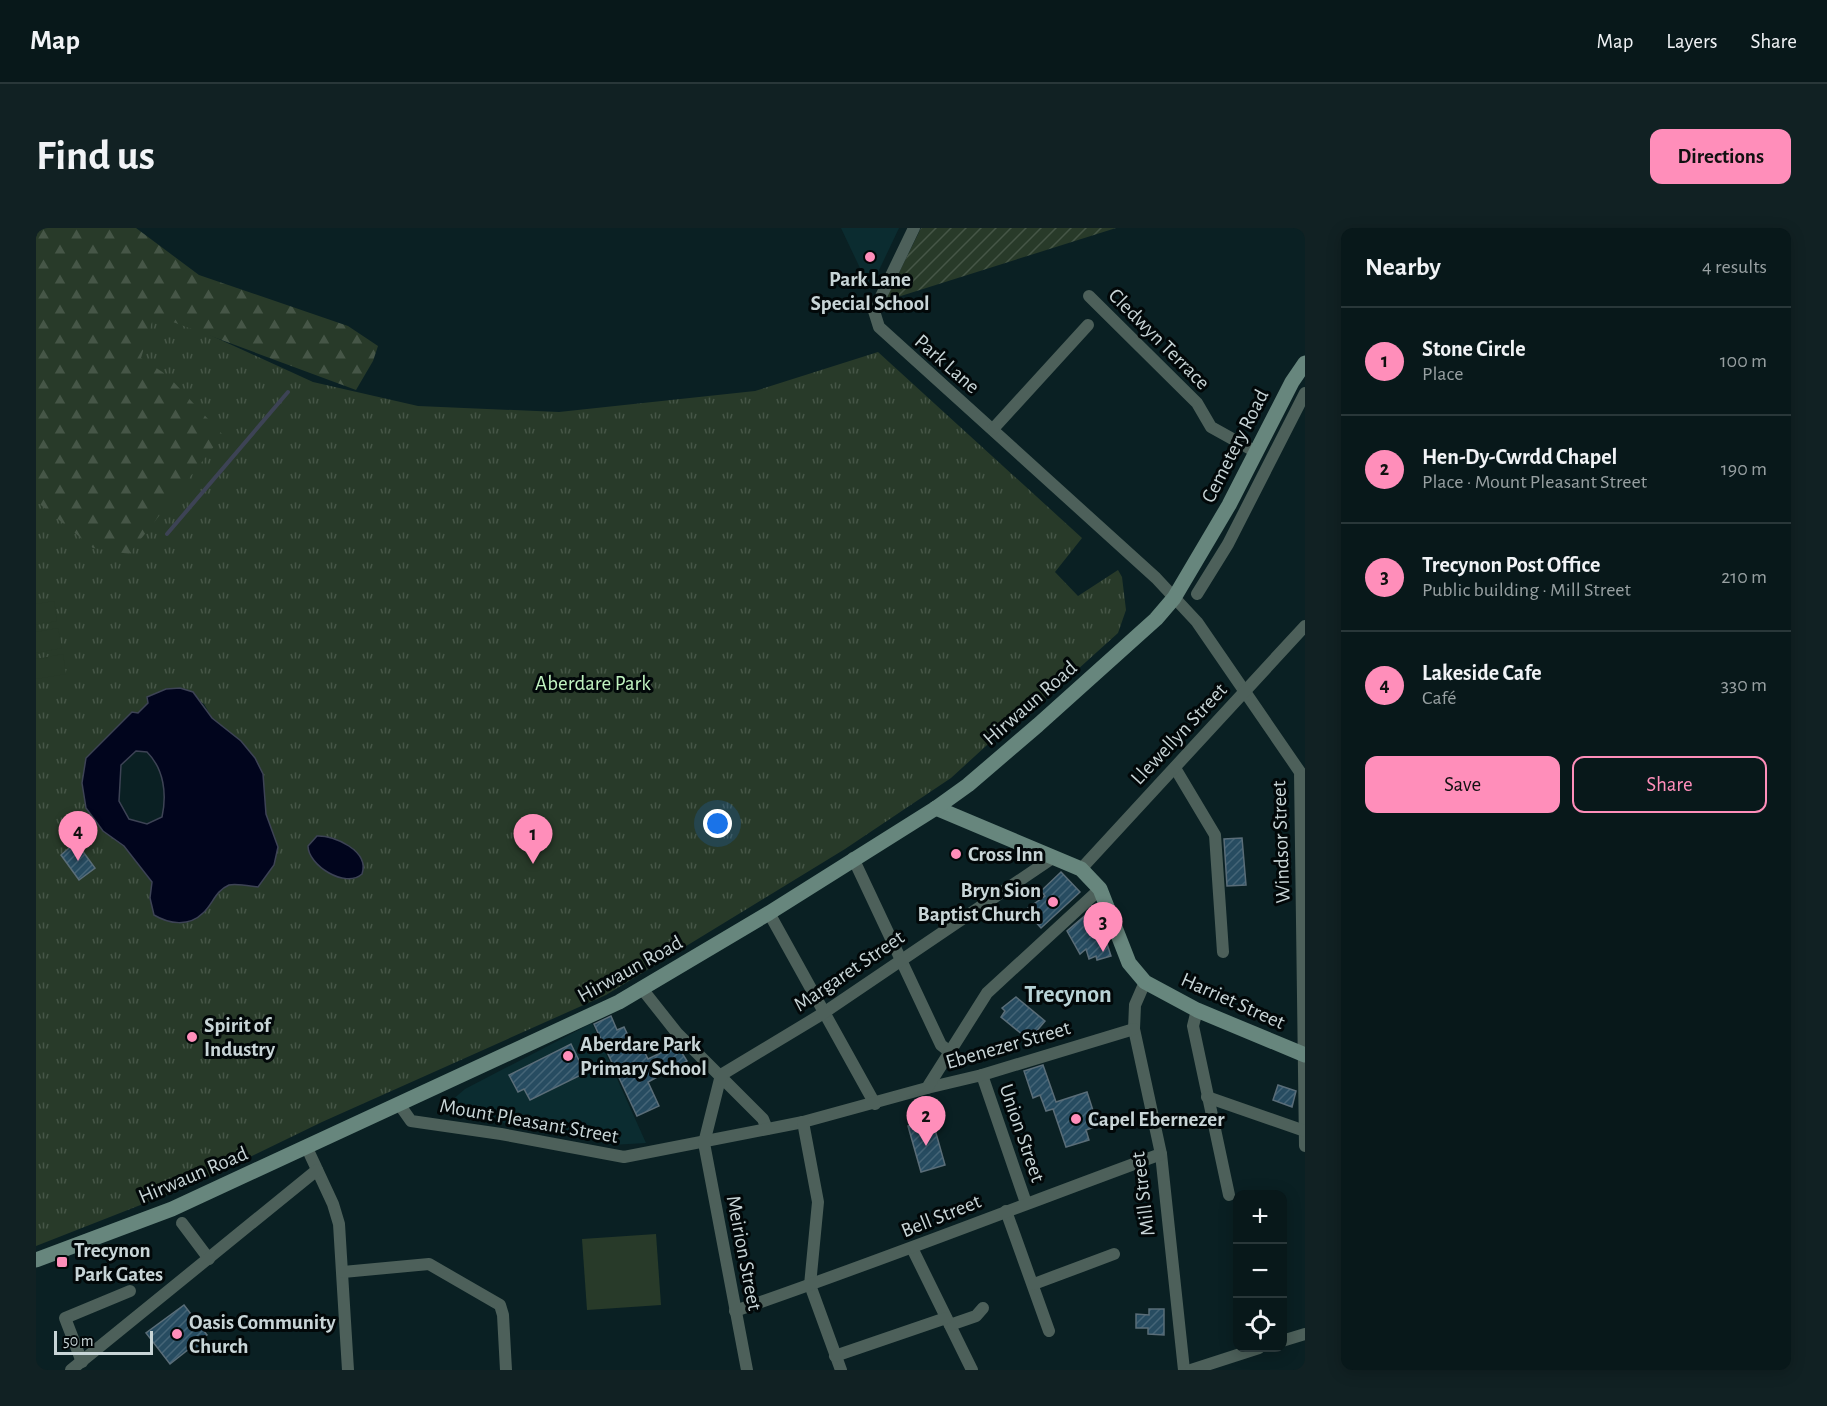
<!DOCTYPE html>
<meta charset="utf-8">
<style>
:root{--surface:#08181a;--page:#112123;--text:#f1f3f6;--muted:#98a0a2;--line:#293739;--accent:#ff8eba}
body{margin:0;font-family:"Alegreya Sans",sans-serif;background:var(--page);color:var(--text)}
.controls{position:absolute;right:18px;bottom:18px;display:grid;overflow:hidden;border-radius:12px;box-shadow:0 3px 15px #0003}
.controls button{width:54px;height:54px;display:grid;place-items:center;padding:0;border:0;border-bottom:2px solid var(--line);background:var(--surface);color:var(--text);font:30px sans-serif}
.scale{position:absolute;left:18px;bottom:15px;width:99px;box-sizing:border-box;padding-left:6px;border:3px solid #c8d5d7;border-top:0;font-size:16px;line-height:21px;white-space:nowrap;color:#c8d5d7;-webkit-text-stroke:4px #020809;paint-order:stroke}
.you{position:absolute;left:682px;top:596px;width:21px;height:21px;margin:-15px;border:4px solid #fff;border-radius:50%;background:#1a73e8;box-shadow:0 0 0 9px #1a73e833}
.badge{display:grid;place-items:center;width:39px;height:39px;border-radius:50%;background:var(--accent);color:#111;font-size:20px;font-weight:700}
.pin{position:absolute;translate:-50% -50px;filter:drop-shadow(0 2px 3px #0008)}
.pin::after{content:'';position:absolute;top:32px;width:21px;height:18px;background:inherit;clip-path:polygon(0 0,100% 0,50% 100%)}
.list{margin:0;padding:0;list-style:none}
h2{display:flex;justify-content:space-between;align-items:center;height:78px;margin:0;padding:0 24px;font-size:26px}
h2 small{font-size:20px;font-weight:400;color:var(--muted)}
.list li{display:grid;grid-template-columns:39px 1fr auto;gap:18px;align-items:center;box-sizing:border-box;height:108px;padding:0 24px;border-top:2px solid var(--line)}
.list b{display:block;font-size:22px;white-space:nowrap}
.list p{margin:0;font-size:20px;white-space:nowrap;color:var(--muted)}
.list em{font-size:20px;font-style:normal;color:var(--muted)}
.actions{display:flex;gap:12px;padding:18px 24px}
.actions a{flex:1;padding:14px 0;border:2px solid var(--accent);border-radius:12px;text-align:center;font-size:21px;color:var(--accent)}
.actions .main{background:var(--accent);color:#111}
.icon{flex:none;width:33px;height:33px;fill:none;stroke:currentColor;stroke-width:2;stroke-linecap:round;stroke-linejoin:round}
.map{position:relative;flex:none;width:1269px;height:1142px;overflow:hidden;border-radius:12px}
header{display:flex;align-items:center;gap:36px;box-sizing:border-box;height:84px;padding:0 30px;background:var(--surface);border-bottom:2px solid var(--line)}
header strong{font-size:28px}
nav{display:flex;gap:33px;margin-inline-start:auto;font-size:21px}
.intro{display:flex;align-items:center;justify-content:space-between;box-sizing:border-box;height:144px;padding:0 36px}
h1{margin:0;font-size:42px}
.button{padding:15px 27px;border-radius:12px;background:var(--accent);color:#111;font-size:21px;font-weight:700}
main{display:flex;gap:36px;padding:0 36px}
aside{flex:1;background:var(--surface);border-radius:12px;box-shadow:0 3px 15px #0003}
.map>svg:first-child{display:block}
.built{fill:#0b2c30}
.grass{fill:url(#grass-tufts);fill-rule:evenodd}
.forest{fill:url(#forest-firs)}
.garden{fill:url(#garden-furrows)}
.pitch{fill:#283a29}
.water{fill:#01051d;stroke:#3d4355;stroke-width:1.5;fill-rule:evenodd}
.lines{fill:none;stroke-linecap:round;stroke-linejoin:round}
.stream{stroke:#3d4355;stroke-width:4}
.building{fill:url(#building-hatch);stroke:#5a6d78;stroke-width:1.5}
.minor{stroke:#4d605a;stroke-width:12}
.secondary{stroke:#67867d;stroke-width:15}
.poi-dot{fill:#ff8eba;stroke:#020809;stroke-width:2}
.labels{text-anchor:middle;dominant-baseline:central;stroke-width:6;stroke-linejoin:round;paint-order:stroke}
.poi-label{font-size:21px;font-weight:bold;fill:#c8d5d7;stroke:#020809;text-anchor:start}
.street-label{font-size:21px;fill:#c8d5d7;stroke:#020809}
.park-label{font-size:21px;fill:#c1f4c1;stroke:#020809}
.quarter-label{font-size:24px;font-weight:bold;fill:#b8d3d6;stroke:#020809}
</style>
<header>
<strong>Map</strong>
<nav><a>Map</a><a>Layers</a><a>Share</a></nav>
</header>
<div class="intro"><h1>Find us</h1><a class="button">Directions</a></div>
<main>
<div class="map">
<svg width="1269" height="1142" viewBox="0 0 1269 1142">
<defs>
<pattern id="grass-tufts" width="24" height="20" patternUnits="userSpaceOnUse" patternTransform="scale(1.5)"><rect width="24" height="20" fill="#283a29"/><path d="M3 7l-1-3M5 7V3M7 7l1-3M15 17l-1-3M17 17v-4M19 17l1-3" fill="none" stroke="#465647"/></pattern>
<pattern id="forest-firs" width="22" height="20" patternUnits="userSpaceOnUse" patternTransform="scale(1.5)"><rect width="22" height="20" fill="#283a29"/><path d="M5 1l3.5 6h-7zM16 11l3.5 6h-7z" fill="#465647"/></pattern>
<pattern id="garden-furrows" width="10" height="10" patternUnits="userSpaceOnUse" patternTransform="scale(1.5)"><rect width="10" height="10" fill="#283a29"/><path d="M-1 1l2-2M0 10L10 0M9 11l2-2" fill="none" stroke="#465647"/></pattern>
<pattern id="building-hatch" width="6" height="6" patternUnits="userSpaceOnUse" patternTransform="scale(1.5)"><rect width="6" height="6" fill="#274c61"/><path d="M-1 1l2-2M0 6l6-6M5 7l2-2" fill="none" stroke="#456577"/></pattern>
</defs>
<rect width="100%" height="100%" fill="#0a2023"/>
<g class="built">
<polygon points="805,0 863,0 835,59 833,59"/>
<polygon points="556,795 610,915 575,917 527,904 401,885 429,861"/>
</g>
<path class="grass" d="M 0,0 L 152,97 L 277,154 L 382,178 L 523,184 L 719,163 L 842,124 L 1046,310 L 1019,344 L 1042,368 L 1082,342 L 1086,349 L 1090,382 L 1082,405 L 999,480 L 986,485 L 915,550 L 809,621 L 570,767 L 286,894 L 158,956 L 0,1018 ZM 144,460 L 168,476 L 176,490 L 205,513 L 219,530 L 227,546 L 230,586 L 194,656 L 179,667 L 167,686 L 114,670 L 116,655 L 88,618 L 67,603 L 72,511 L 96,485 L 102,485 L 112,475 L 112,469 L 130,462 ZM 322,628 L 328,641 L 309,649 L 278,630 Z"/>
<polygon class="forest" points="0,0 100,0 163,47 312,98 342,118 337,133 320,162 118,87 105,130 131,147 187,207 93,326 57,320 0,273"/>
<polygon class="garden" points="885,0 1080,0 849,73"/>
<g class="pitch">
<polygon points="18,373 21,393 0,397 0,376"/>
<polygon points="22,400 26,420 0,425 0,404"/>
<polygon points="27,426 30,446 0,451 0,431"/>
<polygon points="620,1006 625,1077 551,1082 546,1011"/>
</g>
<g class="water">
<path d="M 144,460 L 157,464 L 176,490 L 205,513 L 219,530 L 227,546 L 230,586 L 242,619 L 238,637 L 222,659 C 214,658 200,655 193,657 C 179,663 177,676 167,685 C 153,699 133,696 118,687 L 114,670 L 116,654 L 88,618 L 67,603 L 50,580 L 46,555 L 50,530 L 96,484 L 102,485 L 112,475 L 111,469 L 130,461 ZM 100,523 L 111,524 C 128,541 131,566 126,589 L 111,596 L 93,591 L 83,573 L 85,537 Z"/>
<path d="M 281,608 C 298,607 334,623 326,646 C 309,661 272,637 272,618 Z"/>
</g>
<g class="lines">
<polyline class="stream" points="131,306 252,164"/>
</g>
<g class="building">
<polygon points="1206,610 1210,657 1191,658 1188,611"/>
<polygon points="40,614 59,640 43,652 25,627"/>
<polygon points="1025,644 1044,664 1005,700 994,688 992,680 1009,668 1005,663"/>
<polygon points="1059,679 1075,728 1061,732 1060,728 1053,731 1050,721 1044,726 1031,703"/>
<polygon points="980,769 1009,793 993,812 965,789 969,783 966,780"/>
<polygon points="575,788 581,802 588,799 598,820 605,817 612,831 641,817 651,833 612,854 623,878 601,888 558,796"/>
<polygon points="535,816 549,845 494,872 488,861 482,864 473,847"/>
<polygon points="1007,837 1020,874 1051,864 1062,898 1050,902 1053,912 1030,919 1017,881 1010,883 1004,867 997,870 988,843"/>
<polygon points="1242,857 1260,863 1256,879 1237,872"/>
<polygon points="896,891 909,937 885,944 872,898"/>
<polygon points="148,1077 171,1107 168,1110 171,1114 157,1125 153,1121 134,1136 110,1105"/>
<polygon points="1113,1081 1128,1081 1128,1107 1112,1106 1112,1100 1100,1100 1100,1086 1113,1087"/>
</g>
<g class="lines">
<g class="minor">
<polyline points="878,0 838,83 843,99 1120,350 1161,394 1264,544 1269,918"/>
<polyline points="1053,68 1161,175 1175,199 1220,224"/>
<polyline points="957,201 1052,97"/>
<polyline points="1161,366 1192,316 1269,165"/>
<polyline points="1139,540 1179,607 1187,724"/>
<polyline points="817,630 905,817 914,824"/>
<polyline points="1045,641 1269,398"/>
<polyline points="733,685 839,876"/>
<polyline points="1109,754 1099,777 1098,801 1125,926 1148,1142"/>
<polyline points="607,762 641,805 727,891 731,901"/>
<polyline points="1161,782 1157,798 1193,967"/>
<polyline points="946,847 990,975"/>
<polyline points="891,860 946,847 1098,801"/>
<polyline points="1171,869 1269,903"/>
<polyline points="363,876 375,893 465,906 588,929 767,894 891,860 951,765 1064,661"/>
<polyline points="767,894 782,974 774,1057 805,1142"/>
<polyline points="271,920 297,976 303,996 312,1142"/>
<polyline points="970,983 1013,1103"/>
<polyline points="146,995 173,1031"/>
<polyline points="876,1020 936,1142"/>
<polyline points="307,1044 393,1036 464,1077 467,1087 470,1142"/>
<polyline points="998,1056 1078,1026"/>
<path d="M 699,1083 C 842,1034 983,978 1125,926"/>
<polyline points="914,1097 940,1088 947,1080"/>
<polyline points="1246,1113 1269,1106"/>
<polyline points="799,1128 910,1090"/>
<polyline points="46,1134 29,1090 94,1063"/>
<polyline points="35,1142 281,942"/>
<polyline points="711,1142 668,915 685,847 786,786 1018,629"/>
<polyline points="1155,1142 1223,1120"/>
</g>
<g class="secondary">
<polyline points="900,580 1045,641 1064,661 1093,735 1109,754 1161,782 1269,827"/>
<polyline points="0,1032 136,981 583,774 733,685 900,580 932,557 1002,497 1120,391 1138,370 1193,277 1256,154 1269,135"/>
</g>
</g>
<g class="poi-dot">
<circle cx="834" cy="29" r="6"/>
<circle cx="920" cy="626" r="6"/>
<circle cx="1017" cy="674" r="6"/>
<circle cx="156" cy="809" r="6"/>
<circle cx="532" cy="828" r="6"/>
<circle cx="1040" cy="891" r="6"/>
<rect x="20" y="1028" width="12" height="12" rx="3"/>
<circle cx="141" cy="1106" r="6"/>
</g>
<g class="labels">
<g class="poi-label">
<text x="834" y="51" text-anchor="middle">Park Lane<tspan x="834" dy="24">Special School</tspan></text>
<text x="932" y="626">Cross Inn</text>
<text x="1005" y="662" text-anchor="end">Bryn Sion<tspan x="1005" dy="24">Baptist Church</tspan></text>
<text x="168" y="797">Spirit of<tspan x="168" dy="24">Industry</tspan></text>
<text x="544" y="816">Aberdare Park<tspan x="544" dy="24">Primary School</tspan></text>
<text x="1052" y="891">Capel Ebernezer</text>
<text x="38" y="1022">Trecynon<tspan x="38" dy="24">Park Gates</tspan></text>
<text x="153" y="1094">Oasis Community<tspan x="153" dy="24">Church</tspan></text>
</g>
<g class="street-label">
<text transform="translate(1123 111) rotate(45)">Cledwyn Terrace</text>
<text transform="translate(911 136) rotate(41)">Park Lane</text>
<text transform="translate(1199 218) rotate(-63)">Cemetery Road</text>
<text transform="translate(994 475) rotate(-41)">Hirwaun Road</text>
<text transform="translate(1143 506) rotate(-47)">Llewellyn Street</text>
<text transform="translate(1245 614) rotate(-92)">Windsor Street</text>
<text transform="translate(594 741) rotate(-29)">Hirwaun Road</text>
<text transform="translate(813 743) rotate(-34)">Margaret Street</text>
<text transform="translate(1197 773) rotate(24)">Harriet Street</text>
<text transform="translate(972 817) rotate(-16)">Ebenezer Street</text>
<text transform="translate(493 893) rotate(10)">Mount Pleasant Street</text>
<text transform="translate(986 905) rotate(71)">Union Street</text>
<text transform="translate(157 947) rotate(-23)">Hirwaun Road</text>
<text transform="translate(1107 966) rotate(-97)">Mill Street</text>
<text transform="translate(905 988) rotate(-22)">Bell Street</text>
<text transform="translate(708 1025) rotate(79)">Meirion Street</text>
</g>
<g class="park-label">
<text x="557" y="455">Aberdare Park</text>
</g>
<g class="quarter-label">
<text x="1032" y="767">Trecynon</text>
</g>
</g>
</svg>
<div class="controls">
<button>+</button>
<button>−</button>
<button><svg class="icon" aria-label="locate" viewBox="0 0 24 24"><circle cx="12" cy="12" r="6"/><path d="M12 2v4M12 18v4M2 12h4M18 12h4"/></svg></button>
</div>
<div class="scale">50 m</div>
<div class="you"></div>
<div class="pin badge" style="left:497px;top:636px">1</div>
<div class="pin badge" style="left:890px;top:918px">2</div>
<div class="pin badge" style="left:1067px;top:724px">3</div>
<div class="pin badge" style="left:42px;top:633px">4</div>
</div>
<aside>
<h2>Nearby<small>4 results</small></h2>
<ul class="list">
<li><span class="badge">1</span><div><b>Stone Circle</b><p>Place</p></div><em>100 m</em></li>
<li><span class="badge">2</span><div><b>Hen-Dy-Cwrdd Chapel</b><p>Place · Mount Pleasant Street</p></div><em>190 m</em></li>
<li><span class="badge">3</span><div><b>Trecynon Post Office</b><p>Public building · Mill Street</p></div><em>210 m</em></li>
<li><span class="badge">4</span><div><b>Lakeside Cafe</b><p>Café</p></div><em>330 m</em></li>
</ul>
<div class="actions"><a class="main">Save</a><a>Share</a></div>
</aside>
</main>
